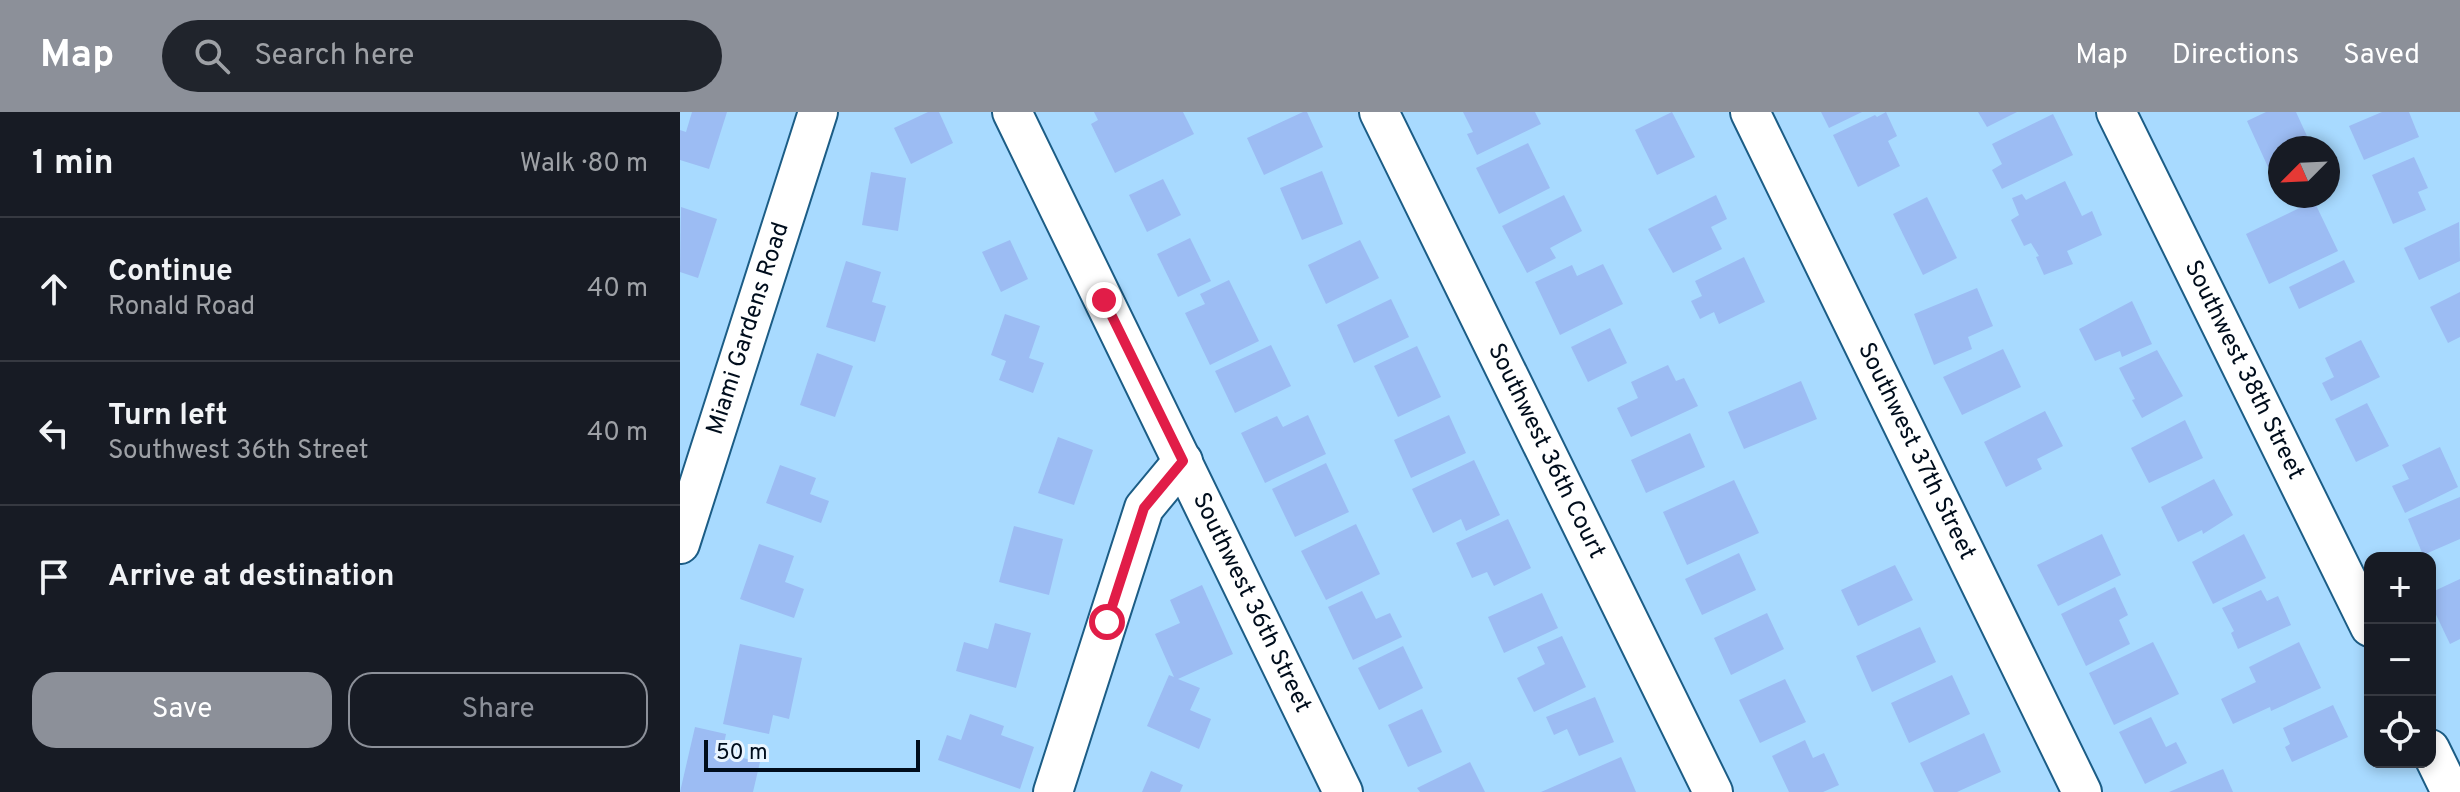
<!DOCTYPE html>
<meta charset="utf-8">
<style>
:root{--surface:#171b24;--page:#20242c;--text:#f1f3f6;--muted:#9ea1a6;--line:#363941;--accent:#8c9099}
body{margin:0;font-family:Overpass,sans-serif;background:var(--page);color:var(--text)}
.controls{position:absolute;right:24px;bottom:24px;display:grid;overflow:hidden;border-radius:16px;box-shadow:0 4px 12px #0003}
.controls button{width:72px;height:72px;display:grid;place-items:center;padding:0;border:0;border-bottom:2px solid var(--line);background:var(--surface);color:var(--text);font:40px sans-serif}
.compass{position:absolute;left:1588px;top:24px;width:72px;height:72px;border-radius:50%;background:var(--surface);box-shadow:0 4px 12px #0003;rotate:246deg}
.scale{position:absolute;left:24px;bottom:20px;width:216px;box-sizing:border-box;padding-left:8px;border:4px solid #000d1c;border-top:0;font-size:22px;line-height:28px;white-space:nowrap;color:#000d1c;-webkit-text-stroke:6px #e9f5ff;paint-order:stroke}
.stop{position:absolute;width:24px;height:24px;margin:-18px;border:6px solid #e11d48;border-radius:50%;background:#fff}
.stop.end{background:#e11d48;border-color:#fff;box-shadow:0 2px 8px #0008}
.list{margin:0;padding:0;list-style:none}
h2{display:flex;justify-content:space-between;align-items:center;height:104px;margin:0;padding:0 32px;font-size:34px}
h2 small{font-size:26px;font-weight:400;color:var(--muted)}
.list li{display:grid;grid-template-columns:52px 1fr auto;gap:24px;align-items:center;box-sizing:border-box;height:144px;padding:0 32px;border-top:2px solid var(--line)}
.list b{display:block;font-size:30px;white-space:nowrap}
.list p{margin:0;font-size:26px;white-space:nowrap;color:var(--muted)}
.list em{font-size:26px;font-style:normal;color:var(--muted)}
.actions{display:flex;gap:16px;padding:24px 32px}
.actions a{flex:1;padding:18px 0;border:2px solid var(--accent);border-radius:24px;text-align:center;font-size:28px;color:var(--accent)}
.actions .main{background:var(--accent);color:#fff}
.icon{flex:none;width:44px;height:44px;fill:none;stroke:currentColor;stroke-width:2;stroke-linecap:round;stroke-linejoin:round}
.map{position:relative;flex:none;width:1780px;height:680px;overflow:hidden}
header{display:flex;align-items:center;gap:48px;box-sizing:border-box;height:112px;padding:0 40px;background:var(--accent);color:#fff}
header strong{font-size:38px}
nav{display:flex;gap:44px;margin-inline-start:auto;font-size:28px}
.search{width:560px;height:72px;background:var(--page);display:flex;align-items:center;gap:20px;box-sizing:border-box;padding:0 28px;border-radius:44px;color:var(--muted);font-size:30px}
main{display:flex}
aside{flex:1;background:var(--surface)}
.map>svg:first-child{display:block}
.building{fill:#9cbcf3}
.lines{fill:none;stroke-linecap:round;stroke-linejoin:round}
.minor-casing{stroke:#1c5d86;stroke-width:42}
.minor{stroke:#fff;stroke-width:38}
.route{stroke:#e11d48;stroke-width:10}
.labels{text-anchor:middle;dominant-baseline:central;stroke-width:8;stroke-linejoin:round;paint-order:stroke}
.street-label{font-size:24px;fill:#000d1c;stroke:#e9f5ff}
</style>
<header>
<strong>Map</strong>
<div class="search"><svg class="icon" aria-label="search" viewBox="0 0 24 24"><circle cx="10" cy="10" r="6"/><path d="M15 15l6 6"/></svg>Search here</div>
<nav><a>Map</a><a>Directions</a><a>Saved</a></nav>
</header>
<main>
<aside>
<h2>1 min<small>Walk · 80 m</small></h2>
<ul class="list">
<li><svg class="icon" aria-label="ahead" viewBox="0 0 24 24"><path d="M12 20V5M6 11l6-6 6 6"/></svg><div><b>Continue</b><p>Ronald Road</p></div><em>40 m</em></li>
<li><svg class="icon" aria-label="left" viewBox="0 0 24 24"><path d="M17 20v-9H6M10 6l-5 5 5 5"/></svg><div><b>Turn left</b><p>Southwest 36th Street</p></div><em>40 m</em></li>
<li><svg class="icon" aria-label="arrive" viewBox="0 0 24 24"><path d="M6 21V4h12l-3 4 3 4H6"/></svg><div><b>Arrive at destination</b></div></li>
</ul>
<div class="actions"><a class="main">Save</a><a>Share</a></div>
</aside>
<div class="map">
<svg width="1780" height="680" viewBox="0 0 1780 680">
<rect width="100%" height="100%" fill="#a8daff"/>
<g class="building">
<polygon points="12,0 47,0 29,57 0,48 0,18 6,20"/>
<polygon points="248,0 259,0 273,31 231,52 214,16"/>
<polygon points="414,0 503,0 514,22 435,61 411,12 418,8"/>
<polygon points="623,0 627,0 643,35 584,63 567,26"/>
<polygon points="783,0 855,0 861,12 797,43 787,22 793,20"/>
<polygon points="992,0 1015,45 977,63 955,18"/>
<polygon points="1141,0 1182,0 1149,16"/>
<polygon points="1206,0 1217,24 1208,29 1220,54 1178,75 1153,23 1195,3 1197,5"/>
<polygon points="1298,0 1337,0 1307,15"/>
<polygon points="1586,0 1616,0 1632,35 1600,36 1600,49 1588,55 1567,9"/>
<polygon points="1702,0 1729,0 1739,25 1684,48 1669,14"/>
<polygon points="1373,2 1393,43 1322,77 1312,58 1322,52 1312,32"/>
<polygon points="848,31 870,76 819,102 796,56"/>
<polygon points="1734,45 1748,76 1738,80 1746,98 1713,112 1692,63"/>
<polygon points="642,59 663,112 622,128 600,76"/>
<polygon points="191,60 226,66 218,119 182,113"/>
<polygon points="483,67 501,103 467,120 449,83"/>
<polygon points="1385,69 1402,104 1412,99 1422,123 1387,139 1393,152 1364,163 1356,145 1359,144 1351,131 1344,134 1331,108 1339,103 1332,86 1342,82 1346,88"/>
<polygon points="884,83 902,119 870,136 876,146 847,161 822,114"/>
<polygon points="1036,83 1047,107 1031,115 1042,137 993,161 968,117"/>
<polygon points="1247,85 1277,146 1243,163 1213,102"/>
<polygon points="1634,89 1658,139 1589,172 1566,122"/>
<polygon points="1,95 37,107 18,166 0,160"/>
<polygon points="1779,110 1780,149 1739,168 1724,136"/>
<polygon points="510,126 531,169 498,185 477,142"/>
<polygon points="330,128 348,167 321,180 302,140"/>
<polygon points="680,128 699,166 646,192 628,153"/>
<polygon points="1064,145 1085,190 1039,212 1034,200 1020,207 1011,189 1022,184 1015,169"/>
<polygon points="1664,148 1675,170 1619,197 1609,175"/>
<polygon points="166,149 201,160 192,190 206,194 195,230 146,215"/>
<polygon points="923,152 943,192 880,223 855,170 892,153 897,164"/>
<polygon points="549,168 579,229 530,253 505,201 525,192 520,182"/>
<polygon points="1297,176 1313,214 1288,225 1292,237 1254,253 1234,202"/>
<polygon points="1780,180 1780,225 1768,231 1750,195"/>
<polygon points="711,187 729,225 674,251 657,213"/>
<polygon points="1452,189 1472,232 1442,245 1440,239 1415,249 1399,217"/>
<polygon points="325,202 360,214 349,246 364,251 353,281 319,268 326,249 311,243"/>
<polygon points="930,216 947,251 908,270 891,235"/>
<polygon points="1681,228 1700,265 1651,289 1642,271 1654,265 1645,246"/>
<polygon points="591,233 611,274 555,301 535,259"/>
<polygon points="737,234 761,285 718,305 694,254"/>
<polygon points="1323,237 1341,275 1282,303 1263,265"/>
<polygon points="1477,238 1503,284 1462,306 1452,288 1455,287 1439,256"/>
<polygon points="137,241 173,254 155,305 120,293"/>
<polygon points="988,253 996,269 1004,266 1018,294 951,325 937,296 958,286 951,270"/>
<polygon points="1121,269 1137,307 1064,337 1048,300"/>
<polygon points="1687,291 1709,334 1676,350 1655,307"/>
<polygon points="1365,299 1383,334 1357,347 1362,357 1326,375 1304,330"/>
<polygon points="628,303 646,342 585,371 561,321 597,304 603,315"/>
<polygon points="769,303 786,341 731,366 714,328"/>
<polygon points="1505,308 1523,346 1469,371 1451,336"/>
<polygon points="1010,321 1025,355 966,381 951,348"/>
<polygon points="378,325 413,338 394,393 358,381"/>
<polygon points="1760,335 1778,375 1725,401 1712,374 1729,367 1722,353"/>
<polygon points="794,348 820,403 786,419 781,407 753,421 732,377"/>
<polygon points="646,351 669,400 615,425 592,377"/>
<polygon points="100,353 136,366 130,382 149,389 141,411 86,391"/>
<polygon points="1534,367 1553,403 1523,422 1522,418 1498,430 1481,395"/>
<polygon points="1054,368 1079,421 1007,453 983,400"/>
<polygon points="1780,385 1780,427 1743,443 1728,407"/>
<polygon points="828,407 851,456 814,474 807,460 792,466 776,431"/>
<polygon points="676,412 700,462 646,488 621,439"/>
<polygon points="334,414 383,427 369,483 319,470"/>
<polygon points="1422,422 1441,463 1378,494 1357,453"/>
<polygon points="1564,422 1586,466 1533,492 1512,450"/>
<polygon points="79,432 114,444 105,470 124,477 114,506 60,487"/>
<polygon points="1059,441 1076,478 1022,503 1005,467"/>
<polygon points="1215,453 1233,488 1178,514 1161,478"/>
<polygon points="1780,467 1780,527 1770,532 1750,490 1750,481"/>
<polygon points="522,473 553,542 498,567 520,576 510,598 531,607 519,637 467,614 489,563 494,565 475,522 500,511 490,488"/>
<polygon points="1435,475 1448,503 1439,508 1450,532 1406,554 1381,502"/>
<polygon points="1581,478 1587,489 1598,484 1611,513 1558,537 1551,521 1554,519 1542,496"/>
<polygon points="682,479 696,507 710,501 722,525 673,548 648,495"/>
<polygon points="862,481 878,516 824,541 808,505"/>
<polygon points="1087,501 1104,537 1051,563 1034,526"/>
<polygon points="315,511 351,521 336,576 276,559 284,530 308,537"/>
<polygon points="1240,515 1256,550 1192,580 1176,544"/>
<polygon points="882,524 906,575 854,600 837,566 865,552 857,535"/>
<polygon points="1473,530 1499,582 1434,613 1409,561"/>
<polygon points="1619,530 1641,576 1591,599 1590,595 1553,612 1541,587 1576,570 1569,555"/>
<polygon points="60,532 122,546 109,607 93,603 89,622 43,612"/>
<polygon points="723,534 743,576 699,598 678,556"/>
<polygon points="1272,563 1290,602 1229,631 1211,591"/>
<polygon points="1105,567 1126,610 1080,631 1059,588"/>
<polygon points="915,585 934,630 899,644 887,617 874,623 866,605"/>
<polygon points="1653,593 1668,625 1612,650 1605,635 1610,632 1603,616"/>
<polygon points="742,597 762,640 728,655 708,613"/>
<polygon points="290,602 324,614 321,623 354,635 340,677 258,648 267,623 281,628"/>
<polygon points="1471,605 1486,635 1496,630 1507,651 1465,672 1439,620"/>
<polygon points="15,615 46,622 42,641 80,650 73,680 0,680"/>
<polygon points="1304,621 1321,660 1277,680 1254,680 1240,651"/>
<polygon points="1125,628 1133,646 1144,641 1159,673 1143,680 1109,680 1092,644"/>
<polygon points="941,645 956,680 861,680"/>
<polygon points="790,650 805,680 740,680 737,676"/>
<polygon points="1543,657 1553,680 1489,680"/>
<polygon points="471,659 503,673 500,680 462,680"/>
</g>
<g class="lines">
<defs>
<g id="minor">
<path id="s1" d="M 332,0 L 663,680"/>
<path id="s2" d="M 699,0 L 1033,680"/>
<path id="s3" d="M 1070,0 L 1402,680"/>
<path id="s4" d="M 1436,0 L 1690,515"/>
<path id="s5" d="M 0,432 L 138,0"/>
<polyline points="1750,637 1771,680"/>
<polyline points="373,680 464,396 503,349"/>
</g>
</defs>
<use href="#minor" class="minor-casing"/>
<use href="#minor" class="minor"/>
</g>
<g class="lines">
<polyline class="route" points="424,188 503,349 464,396 427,510"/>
</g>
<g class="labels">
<g class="street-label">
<text stroke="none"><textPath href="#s5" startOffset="226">Miami Gardens Road</textPath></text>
<text stroke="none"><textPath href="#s4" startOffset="288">Southwest 38th Street</textPath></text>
<text stroke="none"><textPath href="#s2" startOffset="378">Southwest 36th Court</textPath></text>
<text stroke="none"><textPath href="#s3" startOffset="378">Southwest 37th Street</textPath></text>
<text stroke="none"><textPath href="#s1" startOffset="546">Southwest 36th Street</textPath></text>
</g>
</g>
</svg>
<div class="controls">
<button>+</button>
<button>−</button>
<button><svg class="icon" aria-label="locate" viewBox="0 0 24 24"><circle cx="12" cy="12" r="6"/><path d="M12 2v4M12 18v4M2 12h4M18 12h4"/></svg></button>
</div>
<svg class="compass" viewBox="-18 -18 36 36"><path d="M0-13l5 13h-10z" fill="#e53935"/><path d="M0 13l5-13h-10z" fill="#9ea1a6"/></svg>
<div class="scale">50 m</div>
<div class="stop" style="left:427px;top:510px"></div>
<div class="stop end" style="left:424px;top:188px"></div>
</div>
</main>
